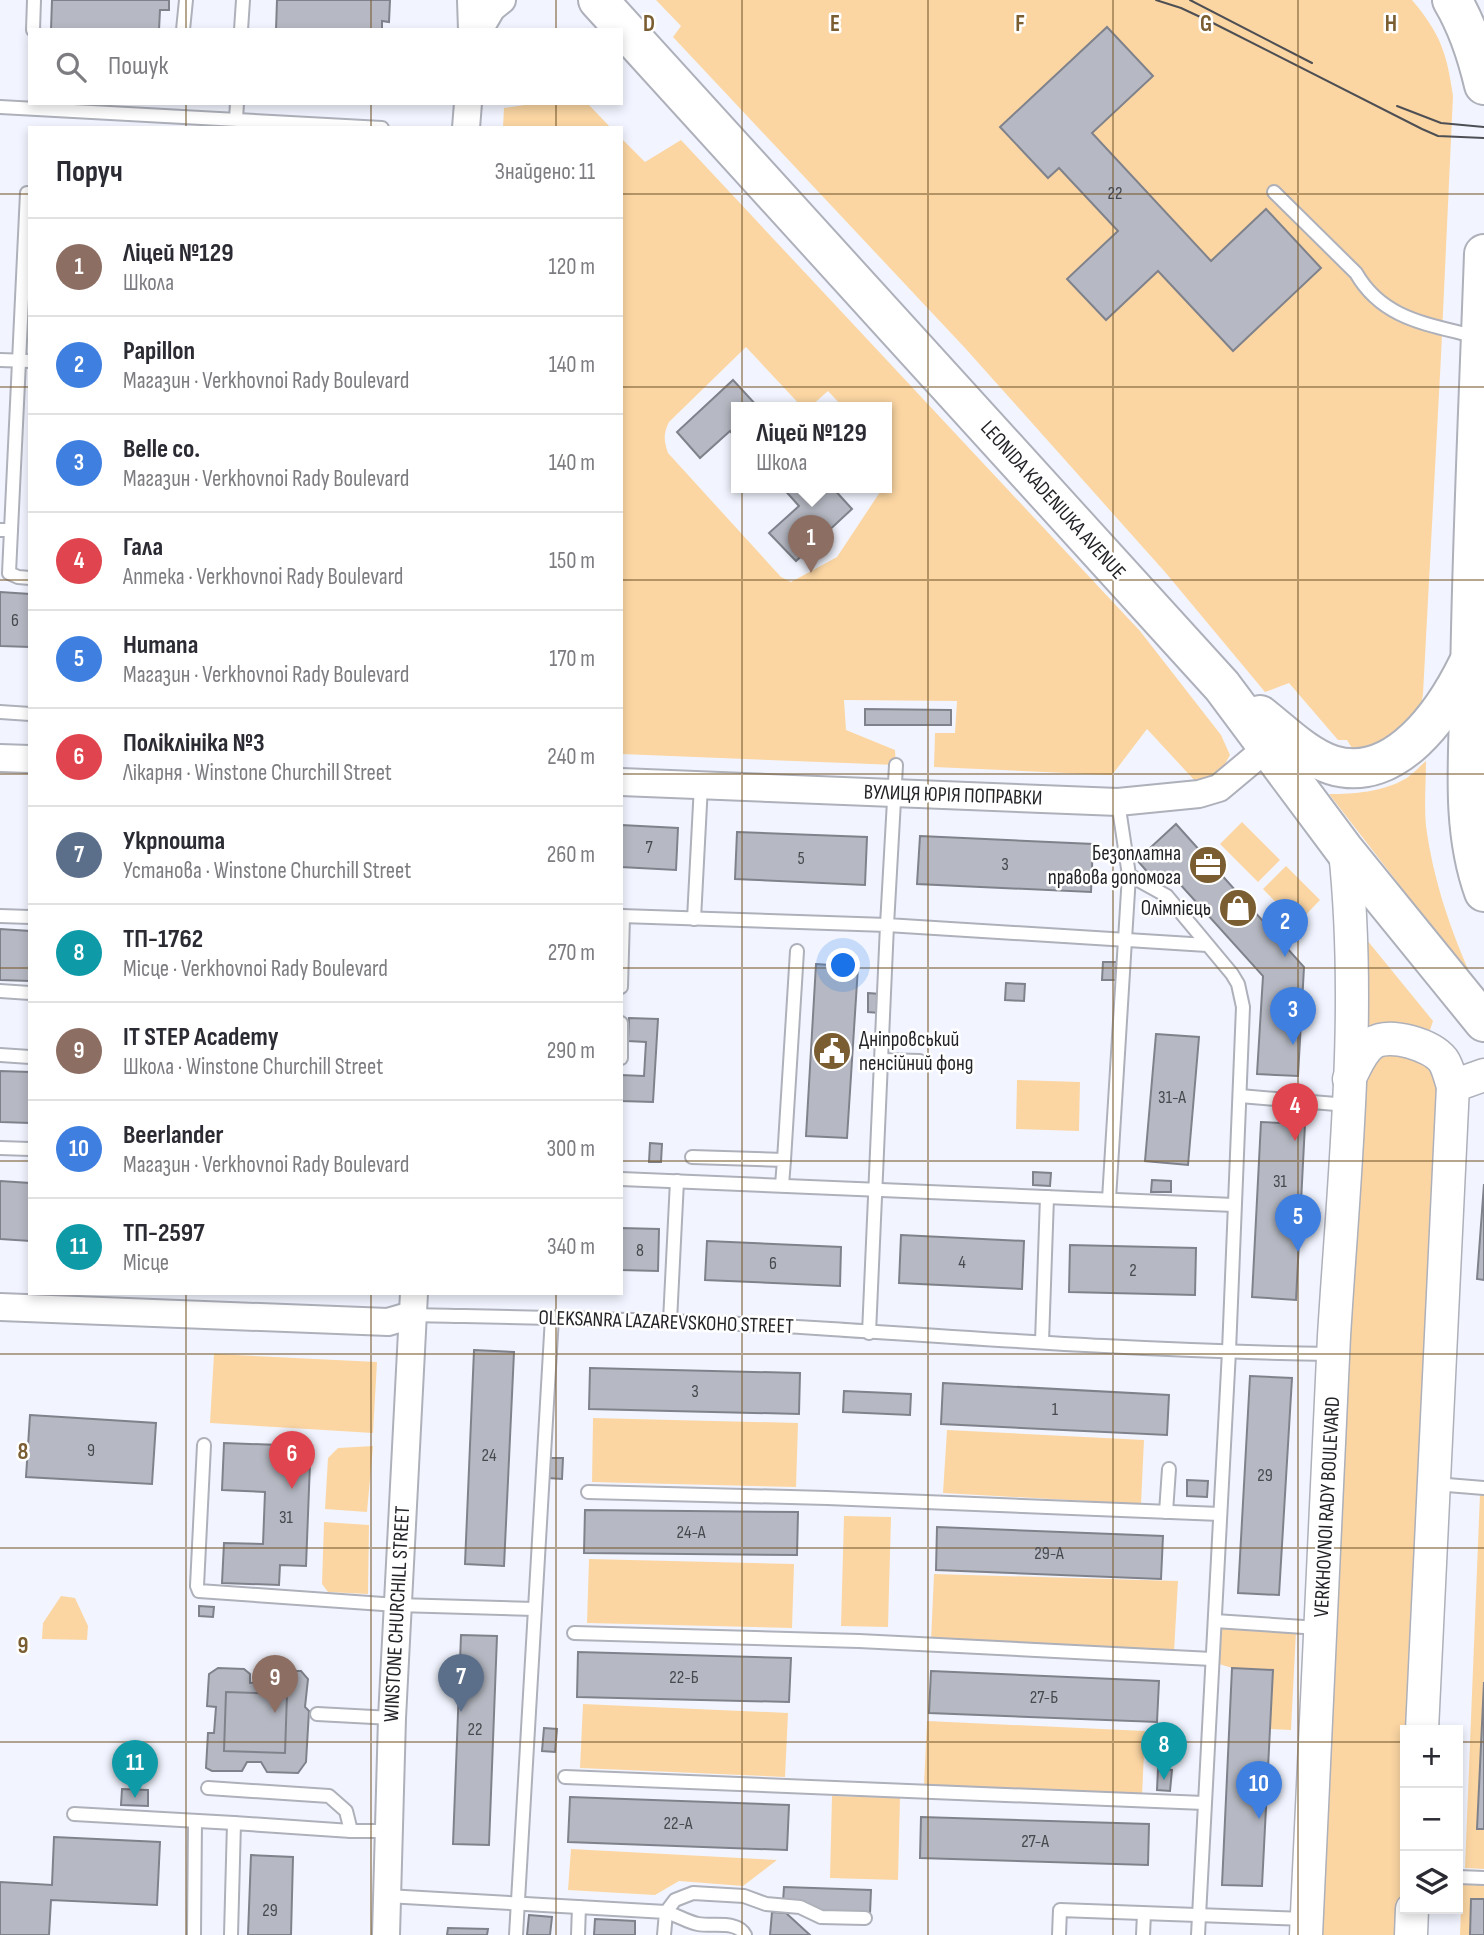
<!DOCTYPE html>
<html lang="uk">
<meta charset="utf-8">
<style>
:root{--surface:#fff;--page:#f2f2f3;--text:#2b2b33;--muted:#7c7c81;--line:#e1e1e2;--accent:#d93025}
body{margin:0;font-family:"Sofia Sans Condensed",sans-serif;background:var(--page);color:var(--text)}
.controls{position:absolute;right:21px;bottom:21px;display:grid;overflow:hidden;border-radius:0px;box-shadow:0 4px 10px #0003}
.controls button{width:63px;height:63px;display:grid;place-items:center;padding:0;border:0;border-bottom:2px solid var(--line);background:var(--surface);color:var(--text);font:35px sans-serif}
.you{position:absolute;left:844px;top:966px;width:24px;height:24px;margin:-18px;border:5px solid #fff;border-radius:50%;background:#1a73e8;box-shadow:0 0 0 10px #1a73e833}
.badge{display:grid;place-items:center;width:46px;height:46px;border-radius:50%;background:var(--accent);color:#fff;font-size:23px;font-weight:700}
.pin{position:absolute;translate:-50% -58px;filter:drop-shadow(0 2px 4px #0008)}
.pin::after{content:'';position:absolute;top:37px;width:24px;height:21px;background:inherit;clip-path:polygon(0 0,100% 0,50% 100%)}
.popup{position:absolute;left:731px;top:402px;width:161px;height:91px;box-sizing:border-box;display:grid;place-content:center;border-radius:0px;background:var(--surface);filter:drop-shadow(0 2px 5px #0005);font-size:23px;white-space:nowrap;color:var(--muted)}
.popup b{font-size:26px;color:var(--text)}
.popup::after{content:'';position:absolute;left:50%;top:100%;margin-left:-14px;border:14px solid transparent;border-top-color:var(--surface)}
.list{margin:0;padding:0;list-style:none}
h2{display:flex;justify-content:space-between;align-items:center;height:91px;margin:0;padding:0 28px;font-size:30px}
h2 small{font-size:23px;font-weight:400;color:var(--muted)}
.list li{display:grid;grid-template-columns:46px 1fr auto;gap:21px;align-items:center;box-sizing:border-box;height:98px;padding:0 28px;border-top:2px solid var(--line)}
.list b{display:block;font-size:26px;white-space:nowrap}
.list p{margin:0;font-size:23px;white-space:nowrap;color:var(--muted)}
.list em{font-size:23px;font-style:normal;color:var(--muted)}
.icon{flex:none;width:38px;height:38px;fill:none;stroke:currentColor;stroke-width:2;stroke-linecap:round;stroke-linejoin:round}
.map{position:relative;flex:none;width:1484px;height:1935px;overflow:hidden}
.search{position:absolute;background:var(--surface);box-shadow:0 4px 10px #0003;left:28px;top:28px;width:595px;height:77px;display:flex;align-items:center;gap:18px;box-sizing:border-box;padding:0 24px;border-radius:0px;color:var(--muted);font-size:26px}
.panel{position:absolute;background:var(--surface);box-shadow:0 4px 10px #0003;left:28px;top:126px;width:595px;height:1169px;border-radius:0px}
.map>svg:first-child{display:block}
.green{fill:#fbd6a3;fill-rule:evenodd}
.building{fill:#b6b9c3;stroke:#80828b;stroke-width:2}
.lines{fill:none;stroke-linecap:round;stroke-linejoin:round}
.service-casing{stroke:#aeb0ba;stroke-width:16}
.minor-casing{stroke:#aeb0ba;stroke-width:30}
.tertiary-casing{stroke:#aeb0ba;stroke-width:35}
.trunk-casing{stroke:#aeb0ba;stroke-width:42}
.service{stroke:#fff;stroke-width:12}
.minor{stroke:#fff;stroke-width:26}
.tertiary{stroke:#fff;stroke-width:32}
.trunk{stroke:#fff;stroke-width:38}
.tram{stroke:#4d4f54;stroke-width:2}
.grid{fill:none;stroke:#7a5d31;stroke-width:2;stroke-opacity:0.55}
.labels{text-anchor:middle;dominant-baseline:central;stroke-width:5;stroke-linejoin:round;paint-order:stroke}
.number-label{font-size:18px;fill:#48494f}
.street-label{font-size:21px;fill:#232428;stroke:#fff}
.poi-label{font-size:21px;fill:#232428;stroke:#fff;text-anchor:end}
.grid-label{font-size:23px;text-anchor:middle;font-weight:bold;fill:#7a5d31;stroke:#fff;stroke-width:5;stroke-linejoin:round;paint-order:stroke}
</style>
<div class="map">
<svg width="1484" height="1935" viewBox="0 0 1484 1935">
<rect width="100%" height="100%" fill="#f2f5ff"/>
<g class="green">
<path d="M 656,0 L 1412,0 C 1440,33 1447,53 1453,96 L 1441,356 L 1423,694 C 1417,738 1394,740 1358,758 L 1347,740 L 1338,740 L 1289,683 L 1265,692 L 1165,572 L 965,348 L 673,37 L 681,26 Z"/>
<polygon points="538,103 589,105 611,128 503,128 504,108"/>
<path d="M 621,138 L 645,162 L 681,140 L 1140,631 L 1221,735 L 1230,755 L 1217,778 L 1196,782 L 1147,729 L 1112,775 L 934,767 L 935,733 L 955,733 L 957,701 L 844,700 L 846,730 L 895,750 L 896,765 L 621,754 ZM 746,347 L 802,407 L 810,407 L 828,391 L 843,407 L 886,407 L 886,487 L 877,487 L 880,492 L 837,557 L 791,582 L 781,577 L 668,453 C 664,441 663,434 669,422 Z"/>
<path d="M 1426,761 C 1426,782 1424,805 1426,826 C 1433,879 1451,932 1473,980 L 1329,794 C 1354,794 1382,792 1405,779 C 1412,775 1419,767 1426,761 Z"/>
<polygon points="1242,822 1280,860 1258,882 1220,844"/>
<polygon points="1286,866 1320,900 1297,924 1263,889"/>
<polygon points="1362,934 1433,1021 1429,1033 1395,1022 1358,1033"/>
<polygon points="1377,1051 1427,1060 1438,1085 1409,1730 1405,1730 1405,1803 1399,1935 1318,1935 1355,1085"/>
<polygon points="1017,1080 1080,1082 1079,1131 1016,1129"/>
<polygon points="214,1354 377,1362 373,1433 210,1423"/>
<polygon points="593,1418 798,1423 796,1487 592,1482"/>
<polygon points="947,1430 1144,1440 1141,1504 943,1493"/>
<polygon points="373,1446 367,1512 325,1509 328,1458 338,1448"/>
<polygon points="1480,1494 1484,1495 1484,1869 1465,1868"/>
<polygon points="844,1516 891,1517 888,1627 841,1626"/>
<polygon points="324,1522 369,1525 368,1594 328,1592 322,1584"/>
<polygon points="589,1559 794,1564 792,1628 587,1623"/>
<polygon points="934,1574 1178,1581 1174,1652 931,1641"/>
<polygon points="61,1596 75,1598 88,1626 87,1640 42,1639 43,1623"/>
<polygon points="1221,1628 1296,1631 1291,1730 1270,1729 1232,1668 1219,1664"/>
<polygon points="583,1704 788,1713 785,1777 580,1768"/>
<polygon points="927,1721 1145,1731 1142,1796 924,1786"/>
<polygon points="832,1796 900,1798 898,1880 830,1878"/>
<polygon points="571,1849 777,1860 743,1886 679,1881 655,1895 568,1890"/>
<polygon points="1462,1882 1484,1883 1484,1935 1460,1935"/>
</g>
<g class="building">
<polygon points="52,0 169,0 169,10 160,10 159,30 51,30"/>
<polygon points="277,0 390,0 389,22 382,21 382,30 276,30"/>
<polygon points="1107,27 1153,76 1092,133 1211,261 1266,209 1321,268 1233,351 1158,271 1106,320 1067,279 1118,231 1059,168 1048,178 1000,127"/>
<polygon points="733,380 758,407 736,407 736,438 730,431 700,458 677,432"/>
<polygon points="782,487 832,487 852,509 796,561 769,533 799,506"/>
<polygon points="0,592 30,594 30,647 0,646"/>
<polygon points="865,709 951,710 951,725 865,725"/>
<polygon points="1176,824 1304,967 1298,1076 1257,1074 1263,976 1169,872 1157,883 1137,860"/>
<polygon points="621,825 678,828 676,870 621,867"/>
<polygon points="737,832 867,837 865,885 735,879"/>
<polygon points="920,836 1093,844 1091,892 917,884"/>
<polygon points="0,929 30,931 30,981 0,980"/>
<polygon points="1103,962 1117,962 1116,980 1102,980"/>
<polygon points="816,964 858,967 847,1138 806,1136"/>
<polygon points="1006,983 1025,984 1024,1001 1005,1000"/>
<polygon points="868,993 880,994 879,1013 868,1012"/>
<polygon points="629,1018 658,1019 653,1102 621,1101 621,1075 644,1076 646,1042 628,1041"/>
<polygon points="1156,1034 1199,1037 1188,1165 1145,1161"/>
<polygon points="0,1071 30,1072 30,1123 0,1122"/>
<polygon points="1261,1122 1305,1124 1296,1300 1252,1297"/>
<polygon points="650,1143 662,1144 661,1162 649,1162"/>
<polygon points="1033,1172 1051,1173 1050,1186 1033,1185"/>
<polygon points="1152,1180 1171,1181 1171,1192 1151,1192"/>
<polygon points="0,1181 30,1183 30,1241 0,1239"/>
<polygon points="1484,1184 1484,1280 1477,1279"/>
<polygon points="621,1228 659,1229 658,1271 621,1270"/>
<polygon points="901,1235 1024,1241 1022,1289 899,1283"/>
<polygon points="707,1241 841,1247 840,1286 705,1280"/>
<polygon points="1070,1245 1196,1248 1195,1295 1069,1292"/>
<polygon points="474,1350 514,1352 504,1566 465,1564"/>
<polygon points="590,1368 800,1373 799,1414 589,1409"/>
<polygon points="1250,1376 1292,1378 1279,1595 1238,1593"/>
<polygon points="943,1383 1169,1395 1167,1435 941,1424"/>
<polygon points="844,1391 911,1394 910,1415 843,1412"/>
<polygon points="30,1415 156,1423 152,1484 26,1477"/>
<polygon points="224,1443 279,1445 278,1462 310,1463 306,1566 280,1565 279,1585 222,1583 224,1543 263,1544 265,1492 222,1490"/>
<polygon points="549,1458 563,1458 562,1479 548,1478"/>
<polygon points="1187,1480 1208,1481 1207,1497 1187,1496"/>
<polygon points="585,1510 798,1512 797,1555 584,1553"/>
<polygon points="937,1527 1163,1536 1161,1579 936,1570"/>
<polygon points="199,1606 214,1607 213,1617 199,1616"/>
<polygon points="461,1635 497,1636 489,1845 453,1844"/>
<polygon points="578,1652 791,1658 789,1702 577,1697"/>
<polygon points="218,1668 244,1669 250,1674 250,1683 265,1682 273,1671 301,1671 308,1679 305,1707 309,1711 306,1762 298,1773 267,1772 261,1762 247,1762 242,1771 212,1771 206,1768 208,1733 214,1733 216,1707 207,1706 209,1674"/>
<polygon points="1232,1668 1273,1670 1262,1886 1222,1885"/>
<polygon points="931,1671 1159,1681 1157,1722 929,1713"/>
<polygon points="1484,1682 1484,1829 1477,1829"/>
<polygon points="226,1692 287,1694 285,1753 224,1751"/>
<polygon points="544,1728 557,1729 555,1752 542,1751"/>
<polygon points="1158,1769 1172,1770 1170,1791 1157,1790"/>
<polygon points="122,1789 148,1790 148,1806 121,1805"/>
<polygon points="570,1797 789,1805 787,1850 568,1842"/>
<polygon points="921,1817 1149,1824 1148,1865 920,1858"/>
<polygon points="54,1837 160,1842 157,1905 51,1900 49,1935 0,1935 0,1882 52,1885"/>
<polygon points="251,1855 293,1857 291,1935 248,1935"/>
<polygon points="784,1887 871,1890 870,1914 817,1912 783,1902"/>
<polygon points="1471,1899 1484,1899 1484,1935 1470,1935"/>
<polygon points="772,1912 786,1913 810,1935 770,1935"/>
<polygon points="529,1915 552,1917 550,1935 527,1935"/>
<polygon points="595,1919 635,1921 635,1935 594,1935"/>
<polygon points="448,1928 488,1929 487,1935 447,1935"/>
</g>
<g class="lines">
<defs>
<g id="service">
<polyline points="33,30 34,0"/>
<polyline points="183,30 186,0"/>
<polyline points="241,30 243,0"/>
<polyline points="0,107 382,128"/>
<polyline points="236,119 237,103"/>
<path d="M 1274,192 L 1356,273 C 1383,320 1429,324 1477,337"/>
<polyline points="0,360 30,361"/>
<polyline points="0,530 11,530 27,193"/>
<polyline points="11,530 9,573 18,577 30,578"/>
<polyline points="0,712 30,714"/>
<polyline points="896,765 887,925 1207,945"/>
<polyline points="1118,802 1129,875 1167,896 1232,974 1238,984 1243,1007 1229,1351 1198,1935"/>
<polyline points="0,916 30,917"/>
<polyline points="621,916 887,925 869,1333"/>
<polyline points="694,919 701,785"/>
<polyline points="621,987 623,916"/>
<polyline points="0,991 30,993"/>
<polyline points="621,1023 621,1058"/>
<polyline points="0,1055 30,1057"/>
<polyline points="882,1060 920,1061"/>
<polyline points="1240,1096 1348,1105"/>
<polyline points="0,1148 30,1149"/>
<polyline points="692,1157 784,1160 782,1185"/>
<polyline points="784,1160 797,951"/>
<polyline points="621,1179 1234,1205"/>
<polyline points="1109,1199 1129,875"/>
<path d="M 412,1315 C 552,1318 691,1320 831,1329 C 998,1340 1165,1352 1333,1354"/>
<polyline points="670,1321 677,1181"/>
<polyline points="1042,1342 1047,1197"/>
<polyline points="204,1445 197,1586 199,1591 397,1605 535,1609"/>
<polyline points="1435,1484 1484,1488"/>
<polyline points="588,1492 827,1498 1220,1514"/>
<polyline points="1166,1512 1169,1469"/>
<polyline points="1215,1621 1319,1628"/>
<polyline points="574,1633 859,1641 1212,1659"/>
<polyline points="317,1714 392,1718"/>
<polyline points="565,1777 1204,1803"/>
<polyline points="208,1788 329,1796 346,1811 351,1831"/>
<polyline points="74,1814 234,1823"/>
<polyline points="1458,1877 1484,1878"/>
<polyline points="387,1896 666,1912 664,1935"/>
<polyline points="194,1935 195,1821"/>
<polyline points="231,1935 234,1823 351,1831 388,1831"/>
<polyline points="516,1935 552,1317"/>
<polyline points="578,1935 579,1907"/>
<path d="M 745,1935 C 737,1920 713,1927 698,1924 C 687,1922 677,1915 666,1912 L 675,1900 L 693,1893 L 744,1896 L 766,1904 L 800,1907 L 821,1917 L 865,1918"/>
<polyline points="1059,1935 1060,1910 1307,1919"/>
<polyline points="1143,1935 1144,1914"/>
</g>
<g id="minor">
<polyline points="471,0 472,30"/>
<polyline points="479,30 492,8 502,0"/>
<polyline points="466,128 468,103"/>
<polyline points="0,758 30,759"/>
<polyline points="621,782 1118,802 1199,794 1219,788 1268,747"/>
<polyline points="0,1307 388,1322 412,1315"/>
<polyline points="386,1935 392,1718 414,1293"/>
</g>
<g id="tertiary">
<path d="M 1349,1079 C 1356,1067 1361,1051 1373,1043 C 1390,1032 1431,1045 1443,1060 C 1448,1067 1450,1078 1453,1086"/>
<polyline points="1422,1730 1453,1086 1484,1075"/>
<path d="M 1306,1935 C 1316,1735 1323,1535 1334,1336 C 1344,1175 1362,1012 1345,851"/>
<polyline points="1411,1935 1412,1909"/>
</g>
<g id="trunk">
<polyline points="598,0 1222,686 1345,851 1484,1022"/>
<path d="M 1452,0 C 1468,27 1477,55 1484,85"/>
<path d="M 1484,254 C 1479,397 1472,539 1470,682 C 1469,752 1460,826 1484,892"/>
<path d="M 1260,715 C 1282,732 1305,756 1332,765 C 1396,785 1445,711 1468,664"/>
</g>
</defs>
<use href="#service" class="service-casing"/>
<use href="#minor" class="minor-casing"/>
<use href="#tertiary" class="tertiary-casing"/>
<use href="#trunk" class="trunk-casing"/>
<use href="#service" class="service"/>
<use href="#minor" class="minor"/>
<use href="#tertiary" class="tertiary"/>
<use href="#trunk" class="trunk"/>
<g class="tram">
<polyline points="1156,0 1181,8 1211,22 1422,129 1438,136 1484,138"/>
<polyline points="1190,0 1312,63"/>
<polyline points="1397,106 1441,123 1484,127"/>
</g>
</g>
<path class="grid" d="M 186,0 L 186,30M 371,0 L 371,30M 556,0 L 556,30M 742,0 L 742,1935M 928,0 L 928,1935M 1113,0 L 1113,1935M 1298,0 L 1298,1935M 186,103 L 186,128M 371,103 L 371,128M 556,103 L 556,128M 0,194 L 30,194M 621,194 L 1484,194M 0,387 L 30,387M 621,387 L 1484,387M 0,580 L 30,580M 621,580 L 1484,580M 0,774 L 30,774M 621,774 L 1484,774M 0,968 L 30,968M 621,968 L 1484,968M 0,1161 L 30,1161M 621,1161 L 1484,1161M 186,1293 L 186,1935M 371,1293 L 371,1935M 556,1293 L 556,1935M 0,1354 L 1484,1354M 0,1548 L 1484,1548M 0,1742 L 1405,1742M 1458,1742 L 1484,1742"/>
<defs>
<symbol id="office-disc" viewBox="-11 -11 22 22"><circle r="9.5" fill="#7a5d31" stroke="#fff"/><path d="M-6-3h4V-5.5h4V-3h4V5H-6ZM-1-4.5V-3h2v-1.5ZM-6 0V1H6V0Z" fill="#fff"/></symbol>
<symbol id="shop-disc" viewBox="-11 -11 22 22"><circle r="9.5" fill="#7a5d31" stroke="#fff"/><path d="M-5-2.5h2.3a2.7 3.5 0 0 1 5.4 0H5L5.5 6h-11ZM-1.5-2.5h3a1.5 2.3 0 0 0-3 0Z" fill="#fff"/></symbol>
<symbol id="civic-disc" viewBox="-11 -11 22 22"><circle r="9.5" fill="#7a5d31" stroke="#fff"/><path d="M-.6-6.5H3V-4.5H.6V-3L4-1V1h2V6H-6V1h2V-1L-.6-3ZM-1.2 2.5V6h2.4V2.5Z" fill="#fff"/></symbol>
</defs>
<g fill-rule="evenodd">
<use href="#office-disc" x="1186" y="843" width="44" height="44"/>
<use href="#shop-disc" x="1216" y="886" width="44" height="44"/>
<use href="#civic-disc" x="810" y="1029" width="44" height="44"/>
</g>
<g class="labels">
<g class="number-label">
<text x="1115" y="193">22</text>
<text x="15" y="620">6</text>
<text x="649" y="847">7</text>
<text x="801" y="858">5</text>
<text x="1005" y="864">3</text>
<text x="1172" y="1097">31-А</text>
<text x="1280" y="1181">31</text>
<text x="640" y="1250">8</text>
<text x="962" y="1262">4</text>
<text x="773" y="1263">6</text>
<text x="1133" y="1270">2</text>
<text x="695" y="1391">3</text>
<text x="1055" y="1409">1</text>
<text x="91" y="1450">9</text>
<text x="489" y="1455">24</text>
<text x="1265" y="1475">29</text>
<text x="286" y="1517">31</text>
<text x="691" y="1532">24-А</text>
<text x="1049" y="1553">29-А</text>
<text x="684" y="1677">22-Б</text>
<text x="1044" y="1697">27-Б</text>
<text x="475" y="1729">22</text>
<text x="678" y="1823">22-А</text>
<text x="1035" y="1841">27-А</text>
<text x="270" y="1910">29</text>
</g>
<g class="street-label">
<text transform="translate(1053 500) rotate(48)">LEONIDA KADENIUKA AVENUE</text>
<text transform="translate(953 795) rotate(2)">ВУЛИЦЯ ЮРІЯ ПОПРАВКИ</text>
<text transform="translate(666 1322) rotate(2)">OLEKSANRA LAZAREVSKOHO STREET</text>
<text transform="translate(1327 1507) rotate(-87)">VERKHOVNOI RADY BOULEVARD</text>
<text transform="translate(397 1614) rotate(-87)">WINSTONE CHURCHILL STREET</text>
</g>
<g class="poi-label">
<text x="1181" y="853">Безоплатна<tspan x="1181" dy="24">правова допомога</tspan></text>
<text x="1211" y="908">Олімпієць</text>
<text x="859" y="1039" text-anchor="start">Дніпровський<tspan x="859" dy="24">пенсійний фонд</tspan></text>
</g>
</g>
<g class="grid-label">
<text x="649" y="31">D</text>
<text x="835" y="31">E</text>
<text x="1020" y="31">F</text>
<text x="1206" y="31">G</text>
<text x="1391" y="31">H</text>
<text x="23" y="1459">8</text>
<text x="23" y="1653">9</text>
</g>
</svg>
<div class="controls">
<button>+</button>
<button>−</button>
<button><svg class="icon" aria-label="layers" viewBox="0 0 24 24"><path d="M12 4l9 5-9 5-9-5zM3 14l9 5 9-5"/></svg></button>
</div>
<div class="you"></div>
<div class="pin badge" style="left:811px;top:573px;background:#8d6e63">1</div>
<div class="popup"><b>Ліцей №129</b>Школа</div>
<div class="pin badge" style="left:1285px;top:957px;background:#3f7fe0">2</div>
<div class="pin badge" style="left:1293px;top:1045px;background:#3f7fe0">3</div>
<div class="pin badge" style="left:1295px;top:1141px;background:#e0444e">4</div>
<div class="pin badge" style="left:1298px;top:1252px;background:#3f7fe0">5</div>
<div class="pin badge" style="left:292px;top:1489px;background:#e0444e">6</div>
<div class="pin badge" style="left:461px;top:1712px;background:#5c6f8a">7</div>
<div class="pin badge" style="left:1164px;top:1780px;background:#0f9aa8">8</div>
<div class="pin badge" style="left:275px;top:1713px;background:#8d6e63">9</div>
<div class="pin badge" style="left:1259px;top:1819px;background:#3f7fe0">10</div>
<div class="pin badge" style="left:135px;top:1798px;background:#0f9aa8">11</div>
<div class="search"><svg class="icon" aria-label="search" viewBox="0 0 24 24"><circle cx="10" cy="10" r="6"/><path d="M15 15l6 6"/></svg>Пошук</div>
<section class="panel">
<h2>Поруч<small>Знайдено: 11</small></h2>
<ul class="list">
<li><span class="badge" style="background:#8d6e63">1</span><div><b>Ліцей №129</b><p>Школа</p></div><em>120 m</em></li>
<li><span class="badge" style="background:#3f7fe0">2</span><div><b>Papillon</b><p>Магазин · Verkhovnoi Rady Boulevard</p></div><em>140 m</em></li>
<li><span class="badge" style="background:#3f7fe0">3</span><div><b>Belle co.</b><p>Магазин · Verkhovnoi Rady Boulevard</p></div><em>140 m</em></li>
<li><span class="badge" style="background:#e0444e">4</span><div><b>Гала</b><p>Аптека · Verkhovnoi Rady Boulevard</p></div><em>150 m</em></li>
<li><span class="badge" style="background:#3f7fe0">5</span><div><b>Humana</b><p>Магазин · Verkhovnoi Rady Boulevard</p></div><em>170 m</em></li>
<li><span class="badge" style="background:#e0444e">6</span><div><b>Поліклініка №3</b><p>Лікарня · Winstone Churchill Street</p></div><em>240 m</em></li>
<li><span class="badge" style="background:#5c6f8a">7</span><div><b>Укрпошта</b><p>Установа · Winstone Churchill Street</p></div><em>260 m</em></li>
<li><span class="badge" style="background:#0f9aa8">8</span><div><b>ТП-1762</b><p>Місце · Verkhovnoi Rady Boulevard</p></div><em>270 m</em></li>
<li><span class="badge" style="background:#8d6e63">9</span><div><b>IT STEP Academy</b><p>Школа · Winstone Churchill Street</p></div><em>290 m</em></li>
<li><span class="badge" style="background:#3f7fe0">10</span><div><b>Beerlander</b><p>Магазин · Verkhovnoi Rady Boulevard</p></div><em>300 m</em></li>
<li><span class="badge" style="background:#0f9aa8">11</span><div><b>ТП-2597</b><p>Місце</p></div><em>340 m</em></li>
</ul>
</section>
</div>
